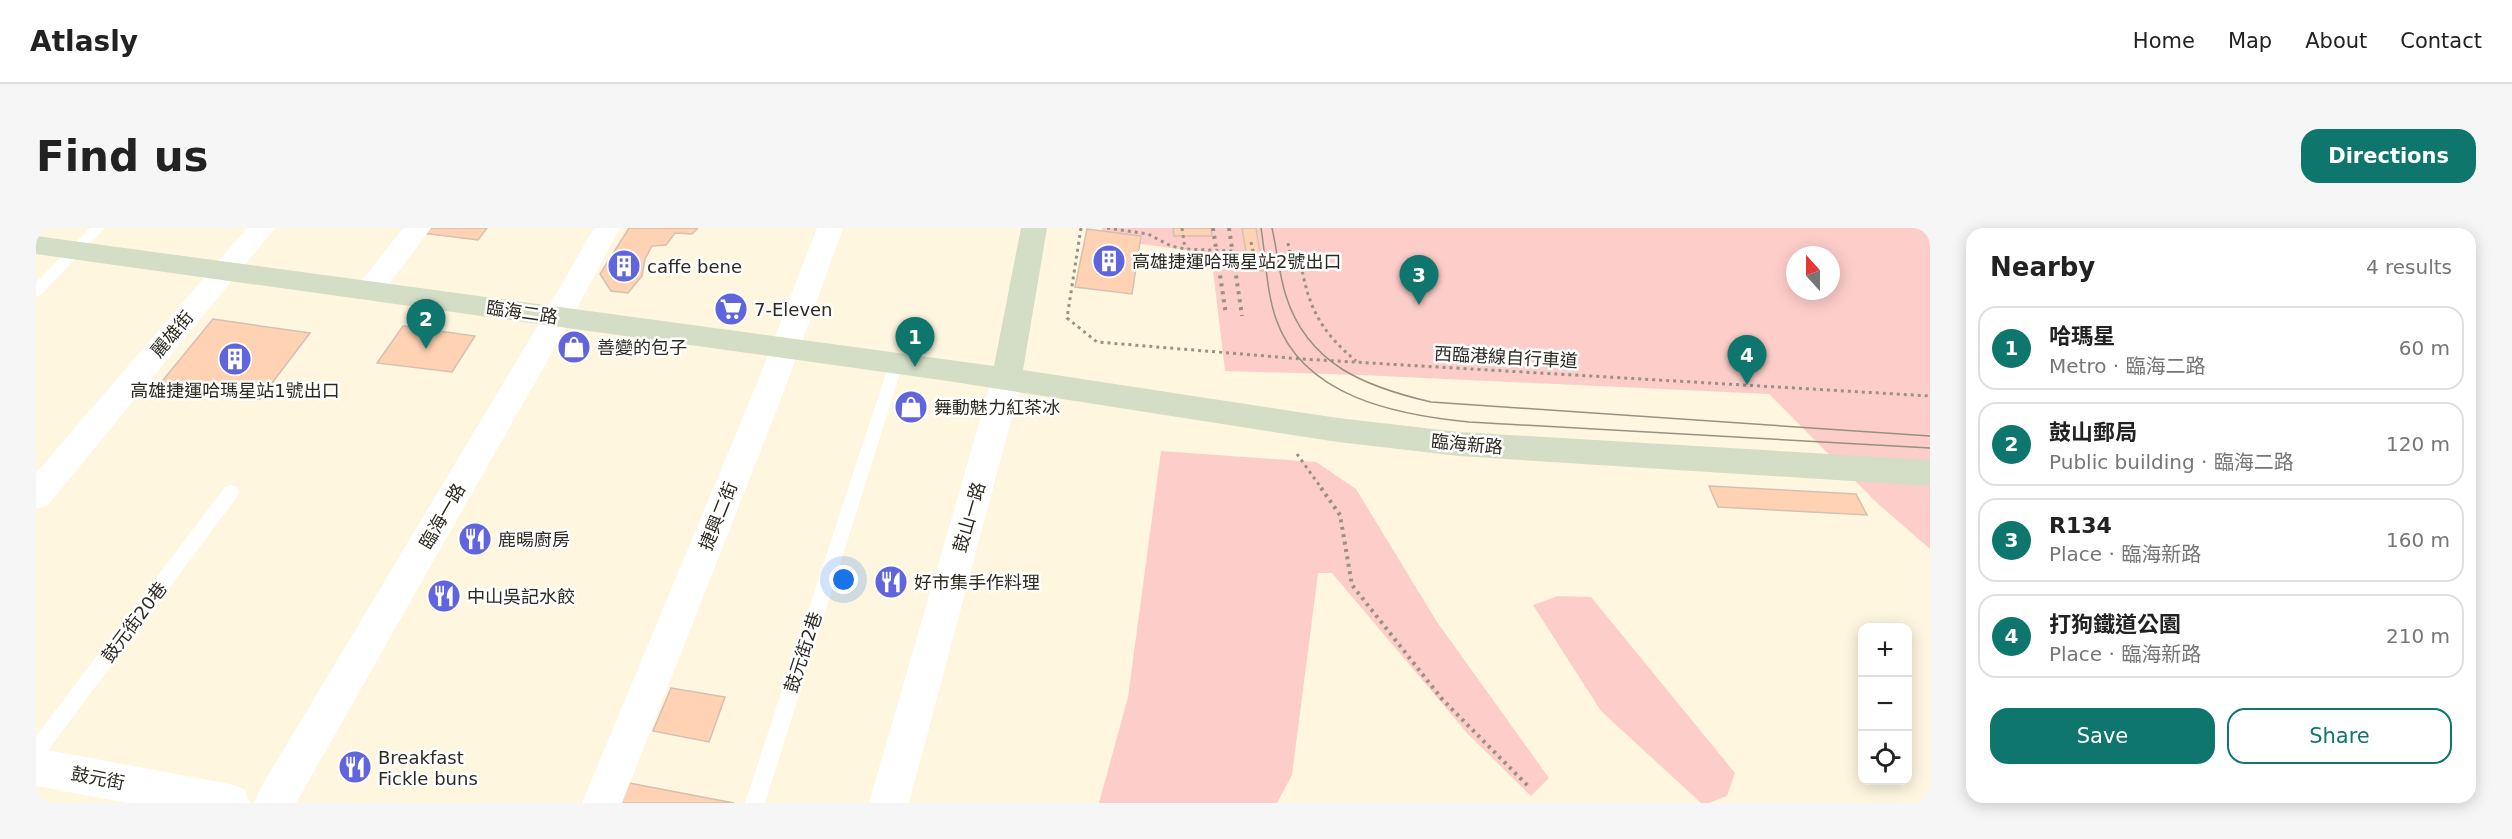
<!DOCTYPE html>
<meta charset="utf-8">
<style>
:root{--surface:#fff;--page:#f6f6f6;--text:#222;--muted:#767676;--line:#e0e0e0;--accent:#0f766e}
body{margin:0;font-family:"DejaVu Sans","Noto Sans TC",sans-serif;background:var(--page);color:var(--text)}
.controls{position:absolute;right:18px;bottom:18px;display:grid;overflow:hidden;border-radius:12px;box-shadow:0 3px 15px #0003}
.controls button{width:54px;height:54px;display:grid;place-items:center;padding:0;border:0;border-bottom:2px solid var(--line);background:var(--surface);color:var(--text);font:30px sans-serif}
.compass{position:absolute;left:1750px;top:18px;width:54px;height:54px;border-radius:50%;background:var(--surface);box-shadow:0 3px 15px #0003;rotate:339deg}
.you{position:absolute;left:808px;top:352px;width:21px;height:21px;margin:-15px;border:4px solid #fff;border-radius:50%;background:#1a73e8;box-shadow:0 0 0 9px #1a73e833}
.badge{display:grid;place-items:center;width:39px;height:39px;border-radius:50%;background:var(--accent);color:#fff;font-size:20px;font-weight:700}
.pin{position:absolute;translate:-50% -50px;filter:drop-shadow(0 2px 3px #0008)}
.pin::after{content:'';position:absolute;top:32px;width:21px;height:18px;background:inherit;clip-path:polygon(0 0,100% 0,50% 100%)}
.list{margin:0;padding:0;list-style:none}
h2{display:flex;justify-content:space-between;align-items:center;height:78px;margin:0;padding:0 24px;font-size:26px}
h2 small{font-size:20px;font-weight:400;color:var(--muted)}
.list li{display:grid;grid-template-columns:39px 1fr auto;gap:18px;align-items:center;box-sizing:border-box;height:84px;margin:0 12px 12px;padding:0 12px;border:2px solid var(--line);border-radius:18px}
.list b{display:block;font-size:22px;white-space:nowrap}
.list p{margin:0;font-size:20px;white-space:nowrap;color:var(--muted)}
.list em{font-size:20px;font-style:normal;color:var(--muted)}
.actions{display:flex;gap:12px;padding:18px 24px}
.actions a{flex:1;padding:14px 0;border:2px solid var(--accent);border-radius:18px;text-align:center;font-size:21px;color:var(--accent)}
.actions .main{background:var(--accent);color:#fff}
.icon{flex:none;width:33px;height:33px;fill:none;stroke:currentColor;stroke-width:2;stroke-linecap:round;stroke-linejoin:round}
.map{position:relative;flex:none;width:1894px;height:575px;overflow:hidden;border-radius:18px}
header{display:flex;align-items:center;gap:36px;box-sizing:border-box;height:84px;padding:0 30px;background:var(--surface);border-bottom:2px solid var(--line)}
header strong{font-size:28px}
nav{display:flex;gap:33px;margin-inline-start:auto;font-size:21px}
.intro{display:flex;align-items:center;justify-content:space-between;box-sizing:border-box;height:144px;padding:0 36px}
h1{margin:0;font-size:42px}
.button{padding:15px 27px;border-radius:18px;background:var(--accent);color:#fff;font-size:21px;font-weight:700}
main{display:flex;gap:36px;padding:0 36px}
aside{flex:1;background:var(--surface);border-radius:18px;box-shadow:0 3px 15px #0003}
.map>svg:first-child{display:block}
.green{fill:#fdcdca;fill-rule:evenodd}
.building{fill:#fed2b3;stroke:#d6c0b2;stroke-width:1.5}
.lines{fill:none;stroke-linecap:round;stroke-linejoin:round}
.path-far1{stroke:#999383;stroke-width:3;stroke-dasharray:3 4;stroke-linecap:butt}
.path{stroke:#999383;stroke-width:4;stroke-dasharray:3 4.5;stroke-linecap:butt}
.lane{fill:#fff;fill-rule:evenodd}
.street{fill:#fff;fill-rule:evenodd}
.secondary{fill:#d4ddc6;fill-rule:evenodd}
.tram{stroke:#969181;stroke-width:1.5}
.rail{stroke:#969181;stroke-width:4;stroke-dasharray:3 5;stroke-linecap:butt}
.labels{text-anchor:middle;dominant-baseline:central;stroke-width:5;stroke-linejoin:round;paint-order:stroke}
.poi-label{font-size:18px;fill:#2d2a21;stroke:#fff;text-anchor:start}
.street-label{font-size:18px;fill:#2d2a21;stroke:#fff}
</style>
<header>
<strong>Atlasly</strong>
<nav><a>Home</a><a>Map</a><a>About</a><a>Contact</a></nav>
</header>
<div class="intro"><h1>Find us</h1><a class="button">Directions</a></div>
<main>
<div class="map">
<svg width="1894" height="575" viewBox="0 0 1894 575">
<rect width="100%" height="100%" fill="#fef6df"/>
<g class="green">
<path d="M 1066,0 L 1894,0 L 1894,321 L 1840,274 L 1733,166 L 1324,147 L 1189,143 L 1175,25 L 1066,11 ZM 1759,27 L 1795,27 L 1795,63 L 1759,63 Z"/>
<polygon points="1125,223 1280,234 1320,261 1401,394 1513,550 1495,568 1431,505 1296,345 1282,345 1256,547 1241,575 1063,575 1092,469"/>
<polygon points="1522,368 1555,369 1699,545 1691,568 1673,575 1665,575 1565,483 1497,377"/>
</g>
<g class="building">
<polygon points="389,0 451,0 442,12 385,5"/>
<polygon points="593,0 662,0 656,6 639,5 630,17 616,18 609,31 606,48 592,65 575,63 564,46"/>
<polygon points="1137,0 1175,0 1176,8 1138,8"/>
<polygon points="1206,0 1220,0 1227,43 1213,42"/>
<polygon points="1051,1 1105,8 1096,66 1039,59"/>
<polygon points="177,91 274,105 224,171 123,157"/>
<polygon points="367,98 439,108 416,144 341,135"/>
<polygon points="1673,258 1820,266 1831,287 1682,279"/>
<polygon points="635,460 689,469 673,514 617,503"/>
<polygon points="593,555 698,575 585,575"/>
</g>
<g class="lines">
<g class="path-far1">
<polyline points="1045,0 1031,90 1061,114 1266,131 1894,168"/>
<path d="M 1071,0 L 1112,6 L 1135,18 L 1149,21 L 1196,23 L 1218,28 L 1264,31 C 1272,78 1283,102 1320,133"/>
<polyline points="1146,0 1149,21"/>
<polyline points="1215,14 1218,28"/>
<polyline points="1252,15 1255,30"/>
<polyline points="1261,226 1286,261"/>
</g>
<polyline class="path" points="1285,260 1304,287 1316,357 1406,471 1493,559"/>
<g class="lane">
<polygon points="54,0 69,0 5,67 0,68 0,54"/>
<polygon points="860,130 865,132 867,136 729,575 709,575 853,136 855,132"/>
<polygon points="195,257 201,259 203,264 201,269 7,529 0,532 0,508 189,259"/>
</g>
<g class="street">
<polygon points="211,0 239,0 12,277 0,281 0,245"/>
<polygon points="367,0 395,0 343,70 333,73 323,70 319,63 323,56"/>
<polygon points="558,0 584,0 536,89 260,575 218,575 224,561 510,84"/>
<polygon points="781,0 807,0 750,158 586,575 546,575 720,158"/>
<polygon points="971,140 982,143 986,151 873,575 833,575 956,151 960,143"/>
<polygon points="0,520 194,556 208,561 214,575 92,575 0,558"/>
</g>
<polygon class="secondary" points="985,0 1011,0 987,142 1302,190 1423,204 1894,232 1894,258 1423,228 1302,214 905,152 0,26 0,8 958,138"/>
<g class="tram">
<path d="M 1225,0 C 1230,30 1230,62 1240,91 C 1267,169 1361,187 1433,194 L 1894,220"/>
<path d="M 1236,0 C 1241,22 1243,46 1250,68 C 1272,137 1330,159 1395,174 L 1894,208"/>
</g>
<g class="rail">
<polyline points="1177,0 1190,87"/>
<polyline points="1193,0 1206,88"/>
</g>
</g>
<defs>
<symbol id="building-disc" viewBox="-11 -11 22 22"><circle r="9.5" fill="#6065dd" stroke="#fff"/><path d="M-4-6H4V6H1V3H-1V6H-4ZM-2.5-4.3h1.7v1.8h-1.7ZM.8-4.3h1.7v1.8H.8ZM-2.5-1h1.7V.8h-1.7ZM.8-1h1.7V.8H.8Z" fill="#fff"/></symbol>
<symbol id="supermarket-disc" viewBox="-11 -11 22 22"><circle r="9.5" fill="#6065dd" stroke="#fff"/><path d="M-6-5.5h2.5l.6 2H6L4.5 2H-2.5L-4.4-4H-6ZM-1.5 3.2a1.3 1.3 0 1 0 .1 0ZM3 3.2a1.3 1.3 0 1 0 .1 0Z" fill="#fff"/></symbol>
<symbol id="shop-disc" viewBox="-11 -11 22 22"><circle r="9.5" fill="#6065dd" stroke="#fff"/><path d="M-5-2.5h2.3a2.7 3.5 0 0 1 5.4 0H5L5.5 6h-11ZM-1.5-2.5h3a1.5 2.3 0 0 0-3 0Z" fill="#fff"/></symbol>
<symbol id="restaurant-disc" viewBox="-11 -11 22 22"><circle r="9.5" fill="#6065dd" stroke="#fff"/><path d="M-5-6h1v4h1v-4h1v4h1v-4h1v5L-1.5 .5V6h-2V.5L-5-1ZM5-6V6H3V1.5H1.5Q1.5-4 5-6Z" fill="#fff"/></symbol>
</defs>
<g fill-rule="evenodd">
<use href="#building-disc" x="1054" y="14" width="38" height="38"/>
<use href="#building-disc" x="569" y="19" width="38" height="38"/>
<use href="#supermarket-disc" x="676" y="62" width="38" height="38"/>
<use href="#shop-disc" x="519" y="100" width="38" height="38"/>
<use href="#building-disc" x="180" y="112" width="38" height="38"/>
<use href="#shop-disc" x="856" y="160" width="38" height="38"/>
<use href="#restaurant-disc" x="420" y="292" width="38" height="38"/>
<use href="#restaurant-disc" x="836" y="335" width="38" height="38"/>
<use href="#restaurant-disc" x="389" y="349" width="38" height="38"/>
<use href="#restaurant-disc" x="300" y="520" width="38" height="38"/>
</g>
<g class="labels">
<g class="poi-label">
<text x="1096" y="33">高雄捷運哈瑪星站2號出口</text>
<text x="611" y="38">caffe bene</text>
<text x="718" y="81">7-Eleven</text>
<text x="561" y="119">善變的包子</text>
<text x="199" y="162" text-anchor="middle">高雄捷運哈瑪星站1號出口</text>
<text x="898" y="179">舞動魅力紅茶冰</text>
<text x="462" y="311">鹿暘廚房</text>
<text x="878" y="354">好市集手作料理</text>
<text x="431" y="368">中山吳記水餃</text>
<text x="342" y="529">Breakfast<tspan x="342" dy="21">Fickle buns</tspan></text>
</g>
<g class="street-label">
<text transform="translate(486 84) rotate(8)">臨海二路</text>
<text transform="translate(136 106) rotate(-50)">麗雄街</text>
<text transform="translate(1470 129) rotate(3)">西臨港線自行車道</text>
<text transform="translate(1431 216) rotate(5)">臨海新路</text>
<text transform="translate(406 288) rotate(-60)">臨海一路</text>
<text transform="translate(682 288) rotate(-68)">捷興二街</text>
<text transform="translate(933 289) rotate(-74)">鼓山一路</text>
<text transform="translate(98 394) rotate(-53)">鼓元街20巷</text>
<text transform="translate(767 424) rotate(-72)">鼓元街2巷</text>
<text transform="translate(62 550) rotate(11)">鼓元街</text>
</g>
</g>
</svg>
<div class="controls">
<button>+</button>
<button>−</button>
<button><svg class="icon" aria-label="locate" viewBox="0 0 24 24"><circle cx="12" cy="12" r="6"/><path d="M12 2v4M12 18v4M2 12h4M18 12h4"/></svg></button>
</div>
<svg class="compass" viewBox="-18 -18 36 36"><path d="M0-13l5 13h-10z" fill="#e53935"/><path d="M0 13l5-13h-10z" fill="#767676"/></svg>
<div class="you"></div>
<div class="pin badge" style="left:879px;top:139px">1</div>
<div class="pin badge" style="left:390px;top:121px">2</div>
<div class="pin badge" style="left:1383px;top:77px">3</div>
<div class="pin badge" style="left:1711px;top:157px">4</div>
</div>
<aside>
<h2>Nearby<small>4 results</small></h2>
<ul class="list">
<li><span class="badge">1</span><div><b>哈瑪星</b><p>Metro · 臨海二路</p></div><em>60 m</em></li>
<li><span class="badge">2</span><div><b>鼓山郵局</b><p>Public building · 臨海二路</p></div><em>120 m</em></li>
<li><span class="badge">3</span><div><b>R134</b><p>Place · 臨海新路</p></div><em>160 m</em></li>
<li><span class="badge">4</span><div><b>打狗鐵道公園</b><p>Place · 臨海新路</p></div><em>210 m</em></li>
</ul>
<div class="actions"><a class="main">Save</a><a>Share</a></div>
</aside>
</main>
